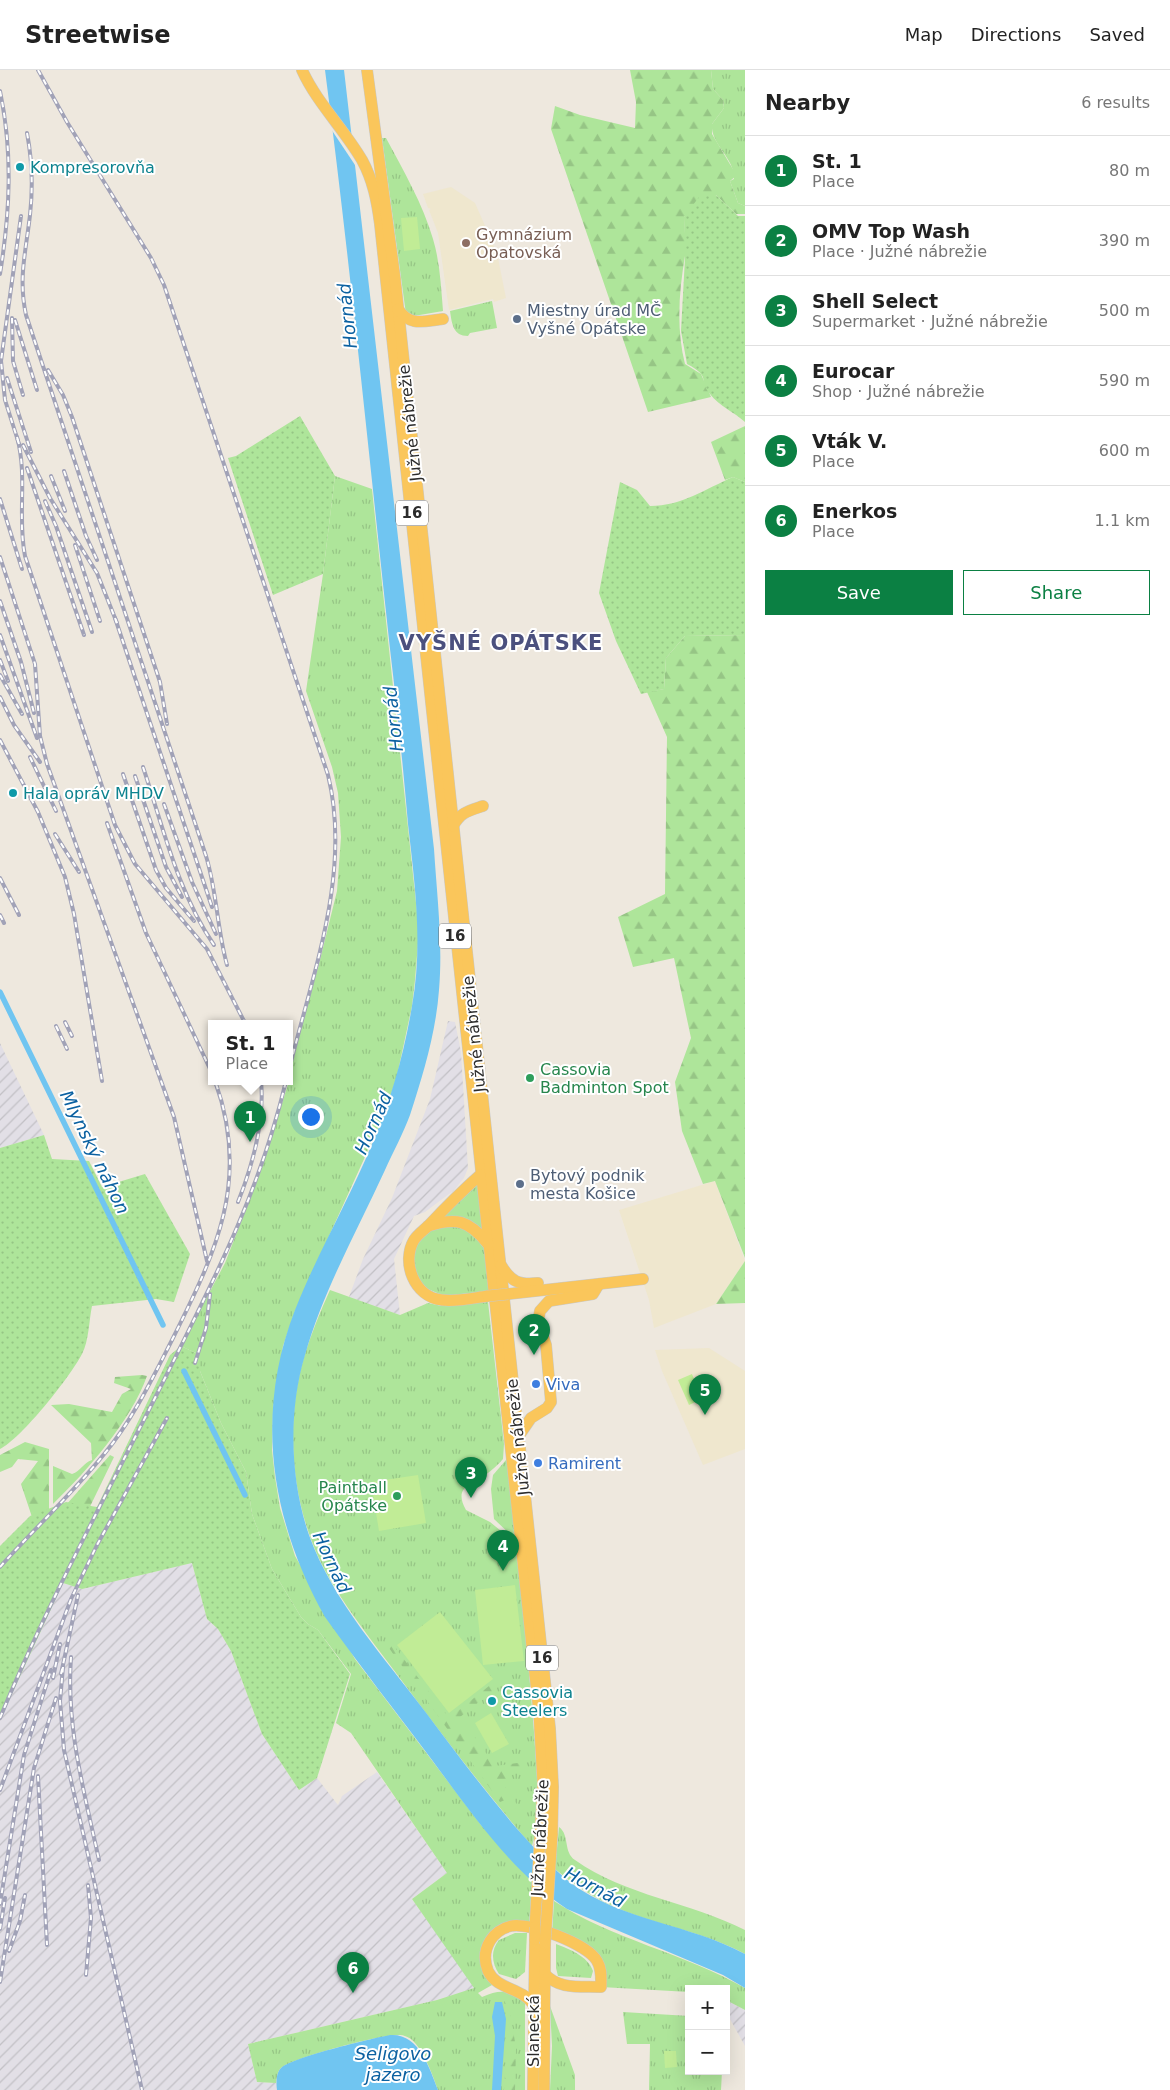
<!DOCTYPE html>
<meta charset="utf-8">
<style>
:root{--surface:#fff;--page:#f6f6f6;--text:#222;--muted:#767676;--line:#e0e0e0;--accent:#0b8043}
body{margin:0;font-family:"DejaVu Sans",sans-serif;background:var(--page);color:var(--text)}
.controls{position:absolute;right:15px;bottom:15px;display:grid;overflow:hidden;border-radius:0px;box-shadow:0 5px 20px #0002}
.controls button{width:45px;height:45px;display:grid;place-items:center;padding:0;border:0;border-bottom:1px solid var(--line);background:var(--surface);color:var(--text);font:25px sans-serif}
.you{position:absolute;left:310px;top:1046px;width:18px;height:18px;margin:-12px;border:4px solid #fff;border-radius:50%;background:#1a73e8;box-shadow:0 0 0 8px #1a73e833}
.badge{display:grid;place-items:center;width:32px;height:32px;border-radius:50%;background:var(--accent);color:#fff;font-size:16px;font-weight:700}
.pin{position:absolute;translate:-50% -41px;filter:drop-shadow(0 1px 2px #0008)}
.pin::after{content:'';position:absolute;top:26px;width:18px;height:15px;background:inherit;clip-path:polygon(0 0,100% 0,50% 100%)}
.popup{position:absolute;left:208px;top:950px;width:85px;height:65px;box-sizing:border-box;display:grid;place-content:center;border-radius:0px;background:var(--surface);filter:drop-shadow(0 1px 4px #0005);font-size:16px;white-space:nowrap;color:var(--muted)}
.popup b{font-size:19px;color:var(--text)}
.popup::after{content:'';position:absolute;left:50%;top:100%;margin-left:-10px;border:10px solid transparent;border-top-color:var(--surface)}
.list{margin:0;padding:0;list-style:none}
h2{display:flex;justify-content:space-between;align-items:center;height:65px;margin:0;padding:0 20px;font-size:21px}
h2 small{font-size:16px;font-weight:400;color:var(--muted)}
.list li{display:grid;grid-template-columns:32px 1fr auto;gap:15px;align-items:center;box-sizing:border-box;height:70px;padding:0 20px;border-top:1px solid var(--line)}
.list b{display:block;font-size:19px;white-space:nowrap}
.list p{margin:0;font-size:16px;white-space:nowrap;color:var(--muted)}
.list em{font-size:16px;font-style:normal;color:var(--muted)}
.actions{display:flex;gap:10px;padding:15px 20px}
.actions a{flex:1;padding:11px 0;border:1px solid var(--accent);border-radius:0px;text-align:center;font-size:18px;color:var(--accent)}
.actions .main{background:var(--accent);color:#fff}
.map{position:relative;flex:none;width:745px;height:2020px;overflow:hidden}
header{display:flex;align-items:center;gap:30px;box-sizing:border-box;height:70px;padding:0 25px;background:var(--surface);border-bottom:1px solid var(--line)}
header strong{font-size:24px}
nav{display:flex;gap:28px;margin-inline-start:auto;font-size:18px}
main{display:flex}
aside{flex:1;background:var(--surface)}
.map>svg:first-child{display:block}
.industrial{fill:url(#industrial-furrows)}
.education{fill:#efe7ce}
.grass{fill:url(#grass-tufts)}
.forest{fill:url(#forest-firs)}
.garden{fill:url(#garden-dots)}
.pitch{fill:#c1ec96}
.water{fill:#70c5f1}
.pier{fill:#eee8de}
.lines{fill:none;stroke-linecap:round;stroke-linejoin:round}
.canal{stroke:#70c5f1;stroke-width:5.5}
.trunk-casing{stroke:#c8c8c8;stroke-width:12}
.trunk{stroke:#fac65b;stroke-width:11}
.rail-casing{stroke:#a1a2b7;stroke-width:4}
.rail{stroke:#fff;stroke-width:2;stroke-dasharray:5.5;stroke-linecap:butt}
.trunk-bridge-casing{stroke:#c8c8c8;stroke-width:12;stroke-linecap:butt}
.trunk-bridge{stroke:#fac65b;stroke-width:11}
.culture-dot{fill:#0f9aa8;stroke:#fff;stroke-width:2}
.education-dot{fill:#8d6e63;stroke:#fff;stroke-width:2}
.service-dot{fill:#5c6f8a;stroke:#fff;stroke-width:2}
.leisure-dot{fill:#2e9e5b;stroke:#fff;stroke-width:2}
.shop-dot{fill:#3f7fe0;stroke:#fff;stroke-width:2}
.labels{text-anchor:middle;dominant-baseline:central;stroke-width:4;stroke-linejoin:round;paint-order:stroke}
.shield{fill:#fff;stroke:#6b6b6b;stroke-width:1}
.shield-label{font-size:15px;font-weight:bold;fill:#2c2c2c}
.culture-label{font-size:16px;fill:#0d838f;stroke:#fff;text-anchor:start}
.education-label{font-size:16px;fill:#785e54;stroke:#fff;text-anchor:start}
.service-label{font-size:16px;fill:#4e5e75;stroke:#fff;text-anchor:start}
.street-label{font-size:16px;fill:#2c2c2c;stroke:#fff}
.leisure-label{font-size:16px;fill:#27864d;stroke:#fff;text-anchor:start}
.shop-label{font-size:16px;fill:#366cbe;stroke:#fff;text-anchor:start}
.water-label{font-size:18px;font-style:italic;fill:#0b61a1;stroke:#fff}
.district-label{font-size:21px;font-weight:bold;letter-spacing:1px;fill:#4b507e;stroke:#fff}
</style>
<header>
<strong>Streetwise</strong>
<nav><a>Map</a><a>Directions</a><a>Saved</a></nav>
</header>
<main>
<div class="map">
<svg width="745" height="2020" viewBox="0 0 745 2020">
<defs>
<pattern id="industrial-furrows" width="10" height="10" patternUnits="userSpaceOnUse" patternTransform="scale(1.25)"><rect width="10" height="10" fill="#e2dfe6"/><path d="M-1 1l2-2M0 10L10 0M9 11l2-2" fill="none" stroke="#c2c0c5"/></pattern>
<pattern id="grass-tufts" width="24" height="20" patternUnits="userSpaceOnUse" patternTransform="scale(1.25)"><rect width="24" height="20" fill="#aee59a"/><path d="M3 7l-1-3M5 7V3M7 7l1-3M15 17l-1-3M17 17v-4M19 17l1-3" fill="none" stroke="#96c585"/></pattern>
<pattern id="forest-firs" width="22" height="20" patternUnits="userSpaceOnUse" patternTransform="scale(1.25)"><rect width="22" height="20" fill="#aee59a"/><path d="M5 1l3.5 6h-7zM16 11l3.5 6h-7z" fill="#96c585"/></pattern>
<pattern id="garden-dots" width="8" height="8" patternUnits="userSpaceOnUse" patternTransform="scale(1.25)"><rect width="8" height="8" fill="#aee59a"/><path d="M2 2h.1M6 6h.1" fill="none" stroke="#96c585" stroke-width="1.8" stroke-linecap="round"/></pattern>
</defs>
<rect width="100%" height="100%" fill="#eee8de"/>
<g class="industrial">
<polygon points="448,951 455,952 461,982 468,1098 464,1108 453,1121 425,1142 414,1146 394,1189 400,1245 349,1227 363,1189 392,1128 430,1029"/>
<polygon points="0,973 44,1065 0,1078"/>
<polygon points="192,1493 207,1549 218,1559 231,1581 262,1664 299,1720 317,1708 338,1735 342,1726 377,1702 447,1803 412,1829 475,1918 437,1930 248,1974 257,2012 276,2013 277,2020 0,2020 0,1650 63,1513 82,1519"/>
<polygon points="726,1930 745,1940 745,1976 726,1942"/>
</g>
<g class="education">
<polygon points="451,117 475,133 497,183 506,228 494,232 493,229 449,240 438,163 429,140 431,139 428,138 423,124"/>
<polygon points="715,1111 745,1191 716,1234 654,1258 649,1230 619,1140"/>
<polygon points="709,1278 745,1301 745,1379 703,1395 662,1301 655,1280"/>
</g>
<g class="grass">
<path d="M 711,0 L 745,0 L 745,136 L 738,133 L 730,111 L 734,109 C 735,88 710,74 712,54 L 724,38 L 723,30 L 713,19 Z"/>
<path d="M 382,68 L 386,68 C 403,100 423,134 433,169 C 440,192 441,217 443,241 L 408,247 L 406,244 Z"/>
<path d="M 492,231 L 497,258 L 470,263 L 468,266 C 453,266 452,254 450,241 Z"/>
<path d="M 335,406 L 372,419 L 419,861 L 415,910 L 412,936 L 397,1006 L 384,1045 L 295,1241 L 283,1276 L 273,1339 L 272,1380 L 275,1407 L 280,1438 L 295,1486 L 355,1589 L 481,1755 L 532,1811 L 529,1858 L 518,1856 L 488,1874 L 492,1915 L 478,1923 L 482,1927 C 500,1919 508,1920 525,1930 L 525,2020 L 438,2020 C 432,2004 424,1980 411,1969 C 408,1967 403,1965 400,1965 C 385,1963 291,1988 281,1998 C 277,2002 277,2008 276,2013 L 257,2012 L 248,1974 L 437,1930 L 474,1918 L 412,1829 L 447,1803 L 351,1663 L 336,1653 L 351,1604 L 318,1560 L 308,1554 L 301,1547 L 272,1499 L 252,1444 L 246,1402 L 221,1353 L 200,1301 L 200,1285 L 181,1276 L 225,1193 L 260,1103 L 289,1011 L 303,943 L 318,898 L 337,821 L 341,767 L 338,723 L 332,697 L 306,621 L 323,504 Z"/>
<polygon points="477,1112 483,1162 440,1149"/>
<polygon points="465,1156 485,1179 489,1221 444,1226 428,1219 419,1210 414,1197 414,1184 419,1170 434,1157"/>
<path d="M 330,1220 L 400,1245 L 428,1233 L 442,1236 L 488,1232 L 504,1374 L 503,1389 C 498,1395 491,1401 485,1405 C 471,1415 453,1417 466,1440 L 490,1452 L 516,1473 C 523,1536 529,1599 534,1662 C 536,1698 542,1740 532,1776 C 487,1724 446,1670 405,1615 C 380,1581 352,1547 331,1511 C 292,1446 283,1359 304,1287 C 311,1264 320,1242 330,1220 Z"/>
<polygon points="506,1390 508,1391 515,1469 494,1449 491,1419 493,1405"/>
<path d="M 559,1757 C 570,1765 563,1782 575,1790 C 626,1826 690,1832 745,1860 L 745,1884 C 705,1862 659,1856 617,1838 C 594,1828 574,1815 555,1799 Z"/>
<path d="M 554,1831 C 611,1869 684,1883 745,1918 L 745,1940 L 726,1930 L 726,1919 L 689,1919 L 689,1922 L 601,1917 L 597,1891 L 552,1865 Z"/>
<path d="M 515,1863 L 527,1863 L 525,1902 L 516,1909 L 499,1904 C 492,1893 490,1881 499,1870 Z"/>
<path d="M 556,1874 C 569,1879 588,1886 593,1901 L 591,1908 L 558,1906 L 556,1898 Z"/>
<polygon points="550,1936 575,2005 575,2020 550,2020 552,1976"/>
<polygon points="623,1942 689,1946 689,2001 722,2001 721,2020 649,2020 650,1974 627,1974"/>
</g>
<g class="forest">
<path d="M 630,0 L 711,0 L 713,19 L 723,30 L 724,38 L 712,54 L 712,64 L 734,101 L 736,106 L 730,111 L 738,133 L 745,136 L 745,144 L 736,144 L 716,125 L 684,147 C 684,159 687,174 685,186 C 679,221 676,259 685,294 L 701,304 L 711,327 L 648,342 L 551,59 L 555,36 L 580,45 L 635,58 L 636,32 Z"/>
<polygon points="745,356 745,412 733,407 725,410 711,372"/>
<polygon points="745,565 745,1188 715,1111 703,1114 682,1061 675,1012 691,968 674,888 633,897 618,847 665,824 667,667 647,622 664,619 666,588 685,566"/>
<polygon points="745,1191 745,1233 716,1234"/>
<path d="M 142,1305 L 147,1306 C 131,1351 87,1401 53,1434 L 53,1396 L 72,1404 C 81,1401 83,1393 92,1390 L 91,1373 L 51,1335 L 69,1334 L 112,1342 L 122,1324 L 131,1319 L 114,1313 L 115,1307 Z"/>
<polygon points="25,1372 49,1379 49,1439 32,1447 21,1414 38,1391 18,1389 12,1397 0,1402 0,1385"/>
<polygon points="110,1385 114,1387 25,1571 44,1460"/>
<polygon points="393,1575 449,1648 494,1612 498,1617 455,1651 467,1656 495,1696 525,1692 526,1699 510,1703 510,1712 503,1714 518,1736 516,1739 505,1730 500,1732 389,1578"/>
<polygon points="508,1930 516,1978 515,2020 504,2020 508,1958 504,1931"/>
</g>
<g class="garden">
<path d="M 716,125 L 738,146 L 745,146 L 745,352 C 734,342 719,336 710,324 C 698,310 712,307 687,294 L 681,261 L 685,188 L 684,147 L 699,127 Z"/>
<polygon points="300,346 335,406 323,504 273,525 228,388 236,386"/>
<path d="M 733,407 L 745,412 L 745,565 L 685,566 L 666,588 L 664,619 L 641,624 L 616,571 L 599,523 L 620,412 L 637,420 L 650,436 C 682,436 705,419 733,407 Z"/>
<path d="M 44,1065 L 52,1089 L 89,1091 L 102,1117 L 145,1104 L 190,1184 L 174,1232 L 156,1229 L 92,1236 C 89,1250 89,1271 82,1284 C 70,1307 21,1369 0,1379 L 0,1078 Z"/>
<polygon points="181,1276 200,1285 200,1301 221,1353 246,1402 252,1444 272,1499 301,1547 308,1554 318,1560 350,1604 317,1708 299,1720 262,1664 231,1581 218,1559 207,1549 192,1493 82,1519 63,1513 0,1650 0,1476 30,1446 66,1432 97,1437 170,1285"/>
</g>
<g class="pitch">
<polygon points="417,147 420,179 404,181 401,148"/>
<polygon points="692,1304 702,1329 689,1335 678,1310"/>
<polygon points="418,1405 426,1453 379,1461 371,1412"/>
<polygon points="515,1515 524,1591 483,1595 475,1520"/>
<polygon points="440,1542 493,1609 449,1643 397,1575"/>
<polygon points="491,1643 509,1674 492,1683 475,1653"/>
<polygon points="664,1981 676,1981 677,1997 665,1998"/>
</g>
<g class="water">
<path d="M 325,0 L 344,0 L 434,779 C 437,826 443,874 439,920 C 436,962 423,1005 410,1045 C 403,1064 393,1082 385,1100 C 357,1161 323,1221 305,1285 C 288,1341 290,1410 309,1465 C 333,1532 385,1588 427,1644 C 457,1684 486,1723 519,1761 C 535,1779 552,1798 571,1813 C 622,1851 690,1854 745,1884 L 745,1918 L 723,1905 L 567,1839 C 513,1804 470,1741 432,1690 C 396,1642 360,1596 325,1547 C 271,1451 254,1345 295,1240 C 317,1184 349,1130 372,1074 C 391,1030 404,984 412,936 C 423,875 415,815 408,754 C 403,695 397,637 390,579 C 369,386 350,193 325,0 Z"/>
<polygon points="495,1932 502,1932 506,1949 501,2020 492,2020 495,1966 492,1947"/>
<path d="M 390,1965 C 419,1963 429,1997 438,2020 L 277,2020 C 276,2013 276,2003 281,1998 C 293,1987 370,1969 390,1965 Z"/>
</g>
<polygon class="pier" points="327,36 356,73 359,101 331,59"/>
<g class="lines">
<g class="canal">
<polyline points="0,922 163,1255"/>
<polyline points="184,1301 245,1425"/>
</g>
<defs>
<g id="trunk">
<path d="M 302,0 C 317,33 344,59 362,90 C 373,110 377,131 380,154 L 539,1642 L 543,1714 L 535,1857"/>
<polyline points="367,0 395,209 550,1659 553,1717 552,1765"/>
<path d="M 398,239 C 410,257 424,251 443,249"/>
<path d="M 453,756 C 461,742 468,741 483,736"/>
<path d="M 480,1105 C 462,1121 445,1138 428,1156 C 423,1161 418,1164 414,1170 C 401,1192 414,1227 442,1230 C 456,1232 473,1228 488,1226"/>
<path d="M 428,1156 C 456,1147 469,1150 488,1174"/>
<path d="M 501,1195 C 511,1212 519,1215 538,1213"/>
<polyline points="508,1224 643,1209"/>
<polyline points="518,1367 531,1348 547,1338 551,1332 546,1275 538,1252 540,1241 549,1231 593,1224 599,1214"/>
<path d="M 533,1934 C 521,1917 497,1920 488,1901 C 484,1891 484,1881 490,1871 C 494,1864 502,1858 511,1856 C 529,1852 588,1874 597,1891 C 602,1899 601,1908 601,1917 C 581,1916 558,1920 544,1903"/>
<polyline points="533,2020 535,1869"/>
<polyline points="544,2020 545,1874"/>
</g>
</defs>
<use href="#trunk" class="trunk-casing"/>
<use href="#trunk" class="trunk"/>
<defs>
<g id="rail">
<path d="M 38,0 L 67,52 L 151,188 L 164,215 L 328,705 C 352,803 312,905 289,1000"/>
<path d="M 0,21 C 13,83 10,142 0,204"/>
<path d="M 27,63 C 32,89 33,118 30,145 C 26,181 18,208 26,245 L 206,786 C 217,822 217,859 227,895"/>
<polyline points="12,248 13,291 23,325"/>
<polyline points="15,250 37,320"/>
<polyline points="48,300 63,325 72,347 160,612 167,654"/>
<polyline points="7,308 31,382"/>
<path d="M 17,367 C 28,407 17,446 25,486 L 115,755 L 135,794 L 207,879 L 245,953"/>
<polyline points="19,374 5,330 1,291 21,146"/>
<polyline points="23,375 50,428 97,503 117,553"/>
<polyline points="27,398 84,565"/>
<polyline points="64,401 86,466 97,490"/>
<polyline points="51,406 65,441"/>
<polyline points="0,429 22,499"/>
<polyline points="45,431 56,456 92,562"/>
<polyline points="75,475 100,551"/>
<polyline points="0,487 35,594 40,666 47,694 174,1047 207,1191"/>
<polyline points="0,531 21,592 34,643"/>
<polyline points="115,548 212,837"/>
<polyline points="0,565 37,668"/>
<polyline points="0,590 8,611"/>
<polyline points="0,605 22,644"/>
<polyline points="0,627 14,655 40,692"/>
<polyline points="0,670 38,742 65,807 74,844 102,1011"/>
<polyline points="30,687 56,741"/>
<path d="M 143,697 C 163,757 178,823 214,875"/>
<polyline points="123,704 156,800 166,818 194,851"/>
<polyline points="135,706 166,797 182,827"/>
<polyline points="164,734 192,812 216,864"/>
<polyline points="107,753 146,863 211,1001"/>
<polyline points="55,764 79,802"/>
<polyline points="0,808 19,845"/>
<polyline points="0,845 4,853"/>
<polyline points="65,952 72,966"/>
<polyline points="56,956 67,979"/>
<path d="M 238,1132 C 253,1094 265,1052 261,1011"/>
<polyline points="195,1293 206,1258 210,1224"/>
<path d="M 0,1497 C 34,1459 73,1423 105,1383 C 133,1349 152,1309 172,1270 C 216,1182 251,1110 215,1011"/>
<path d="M 71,1587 C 66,1658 84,1721 99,1790"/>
<polyline points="63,1597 60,1631 64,1680 142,2020"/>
<polyline points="61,1604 78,1525"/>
<polyline points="53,1608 60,1574"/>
<path d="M 0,1648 C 50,1527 114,1411 172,1294 C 220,1198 261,1116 286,1011"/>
<polyline points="38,1706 47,1875"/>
<polyline points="0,1720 71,1529 97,1475 167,1348"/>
<polyline points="0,1834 24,1685 51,1600"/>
<polyline points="0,1859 5,1828"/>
<polyline points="9,1881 20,1851 25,1825"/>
<polyline points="86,1905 91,1848 88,1815"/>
<polyline points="0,1912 34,1698 56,1628"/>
</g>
</defs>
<use href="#rail" class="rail-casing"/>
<use href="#rail" class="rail"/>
<defs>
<g id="trunk-bridge">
<polyline points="488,1226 508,1224"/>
<polyline points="535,1869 535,1857"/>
<polyline points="545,1874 552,1765"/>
</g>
</defs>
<use href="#trunk-bridge" class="trunk-bridge-casing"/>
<use href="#trunk-bridge" class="trunk-bridge"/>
</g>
<g class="culture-dot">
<circle cx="20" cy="97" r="5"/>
<circle cx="13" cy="723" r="5"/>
<circle cx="492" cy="1631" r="5"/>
</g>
<circle class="education-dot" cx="466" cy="173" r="5"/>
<g class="service-dot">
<circle cx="517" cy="249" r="5"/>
<circle cx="520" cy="1114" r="5"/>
</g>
<g class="leisure-dot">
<circle cx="530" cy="1008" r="5"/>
<circle cx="397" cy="1426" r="5"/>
</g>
<g class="shop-dot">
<circle cx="536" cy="1314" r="5"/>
<circle cx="538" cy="1393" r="5"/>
</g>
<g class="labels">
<g class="shield">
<rect x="396" y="430.5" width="32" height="25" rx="4"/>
<rect x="439" y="853.5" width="32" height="25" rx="4"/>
<rect x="526" y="1575.5" width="32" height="25" rx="4"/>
</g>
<g class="shield-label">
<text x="412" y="443">16</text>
<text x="455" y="866">16</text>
<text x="542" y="1588">16</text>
</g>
<g class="culture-label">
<text x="30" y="97">Kompresorovňa</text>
<text x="23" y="723">Hala opráv MHDV</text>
<text x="502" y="1622">Cassovia<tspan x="502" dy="18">Steelers</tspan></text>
</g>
<g class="education-label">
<text x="476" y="164">Gymnázium<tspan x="476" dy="18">Opatovská</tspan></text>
</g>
<g class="service-label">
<text x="527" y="240">Miestny úrad MČ<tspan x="527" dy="18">Vyšné Opátske</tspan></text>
<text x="530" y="1105">Bytový podnik<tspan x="530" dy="18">mesta Košice</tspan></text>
</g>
<g class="street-label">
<text transform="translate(410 353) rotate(-96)">Južné nábrežie</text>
<text transform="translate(474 964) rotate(-96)">Južné nábrežie</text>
<text transform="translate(518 1367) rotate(-96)">Južné nábrežie</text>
<text transform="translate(540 1768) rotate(-87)">Južné nábrežie</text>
<text transform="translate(533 1961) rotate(-90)">Slanecká</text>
</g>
<g class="leisure-label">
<text x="540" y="999">Cassovia<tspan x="540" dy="18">Badminton Spot</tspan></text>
<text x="387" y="1417" text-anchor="end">Paintball<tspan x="387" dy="18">Opátske</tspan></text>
</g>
<g class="shop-label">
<text x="546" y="1314">Viva</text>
<text x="548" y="1393">Ramirent</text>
</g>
<g class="water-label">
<text transform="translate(347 246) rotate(-96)">Hornád</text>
<text transform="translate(393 649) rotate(-96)">Hornád</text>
<text transform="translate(373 1053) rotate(-66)">Hornád</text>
<text transform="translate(95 1082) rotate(64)">Mlynský náhon</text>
<text transform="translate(332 1492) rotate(65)">Hornád</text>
<text transform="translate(595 1817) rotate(28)">Hornád</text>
<text x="393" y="1983">Seligovo<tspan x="393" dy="21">jazero</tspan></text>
</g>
<g class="district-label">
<text x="501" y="573">VYŠNÉ OPÁTSKE</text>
</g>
</g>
</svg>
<div class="controls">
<button>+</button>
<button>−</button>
</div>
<div class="you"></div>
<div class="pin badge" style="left:250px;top:1072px">1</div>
<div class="popup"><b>St. 1</b>Place</div>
<div class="pin badge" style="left:534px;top:1285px">2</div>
<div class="pin badge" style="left:471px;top:1428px">3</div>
<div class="pin badge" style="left:503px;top:1501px">4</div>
<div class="pin badge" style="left:705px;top:1345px">5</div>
<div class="pin badge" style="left:353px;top:1923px">6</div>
</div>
<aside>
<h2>Nearby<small>6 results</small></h2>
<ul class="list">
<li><span class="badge">1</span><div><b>St. 1</b><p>Place</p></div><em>80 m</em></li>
<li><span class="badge">2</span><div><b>OMV Top Wash</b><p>Place · Južné nábrežie</p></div><em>390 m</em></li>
<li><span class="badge">3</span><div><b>Shell Select</b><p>Supermarket · Južné nábrežie</p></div><em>500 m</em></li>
<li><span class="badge">4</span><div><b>Eurocar</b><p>Shop · Južné nábrežie</p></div><em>590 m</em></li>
<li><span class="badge">5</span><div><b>Vták V.</b><p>Place</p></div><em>600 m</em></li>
<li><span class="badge">6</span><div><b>Enerkos</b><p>Place</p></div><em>1.1 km</em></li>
</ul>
<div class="actions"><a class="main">Save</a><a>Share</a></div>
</aside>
</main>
